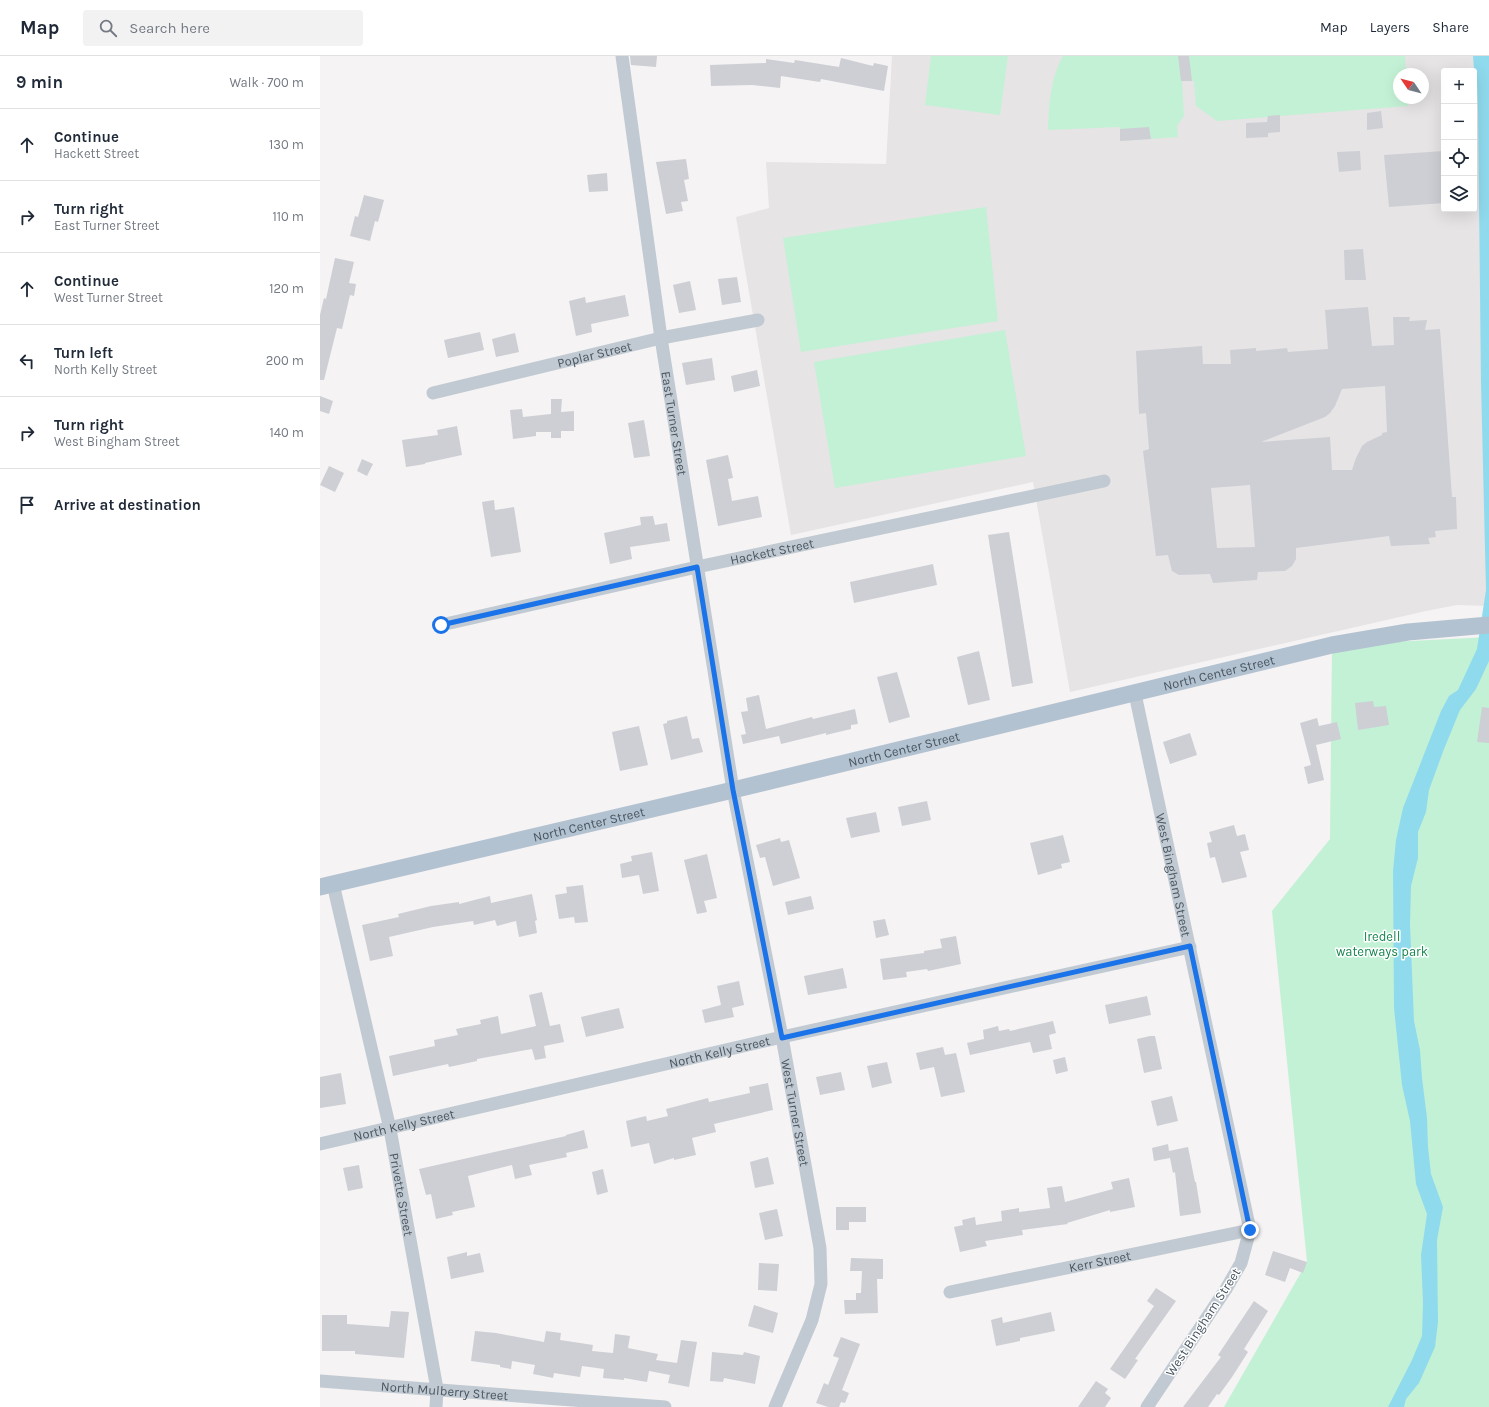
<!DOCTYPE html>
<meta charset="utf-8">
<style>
:root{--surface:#fff;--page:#f2f2f3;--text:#1f2937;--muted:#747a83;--line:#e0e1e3}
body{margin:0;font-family:Karla,sans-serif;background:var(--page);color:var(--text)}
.controls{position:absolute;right:12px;top:12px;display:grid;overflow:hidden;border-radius:4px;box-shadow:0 4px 16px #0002}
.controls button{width:36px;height:36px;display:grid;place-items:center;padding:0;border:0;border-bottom:1px solid var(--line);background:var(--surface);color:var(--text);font:20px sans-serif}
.compass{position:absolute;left:1073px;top:12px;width:36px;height:36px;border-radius:50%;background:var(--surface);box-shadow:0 4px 16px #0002;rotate:305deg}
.stop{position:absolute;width:12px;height:12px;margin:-9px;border:3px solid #1a73e8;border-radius:50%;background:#fff}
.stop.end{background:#1a73e8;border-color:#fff;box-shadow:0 1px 4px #0008}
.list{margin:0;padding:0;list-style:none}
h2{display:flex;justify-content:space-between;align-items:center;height:52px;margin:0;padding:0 16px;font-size:17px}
h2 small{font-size:13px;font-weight:400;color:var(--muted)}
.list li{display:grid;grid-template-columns:26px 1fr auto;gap:12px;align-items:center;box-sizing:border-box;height:72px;padding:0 16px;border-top:1px solid var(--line)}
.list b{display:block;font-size:15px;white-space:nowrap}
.list p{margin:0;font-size:13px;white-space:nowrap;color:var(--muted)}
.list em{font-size:13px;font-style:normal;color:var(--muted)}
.icon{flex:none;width:22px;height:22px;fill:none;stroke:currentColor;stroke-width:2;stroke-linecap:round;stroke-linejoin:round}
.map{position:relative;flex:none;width:1169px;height:1351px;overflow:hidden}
header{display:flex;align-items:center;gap:24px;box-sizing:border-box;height:56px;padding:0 20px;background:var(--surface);border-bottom:1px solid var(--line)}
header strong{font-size:19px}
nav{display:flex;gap:22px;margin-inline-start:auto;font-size:14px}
.search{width:280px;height:36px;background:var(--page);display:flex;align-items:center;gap:10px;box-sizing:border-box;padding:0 14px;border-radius:4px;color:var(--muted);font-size:15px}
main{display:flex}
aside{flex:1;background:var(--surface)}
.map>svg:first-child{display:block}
.education{fill:#e6e4e5;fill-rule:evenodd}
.green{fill:#c3f1d5}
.water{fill:#90daee}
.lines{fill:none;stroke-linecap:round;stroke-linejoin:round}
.stream{stroke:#90daee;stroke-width:4}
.building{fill:#cdcfd5;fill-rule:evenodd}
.minor{stroke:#c1cad2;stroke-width:13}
.major{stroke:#b3c2d1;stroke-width:17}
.route{stroke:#1a73e8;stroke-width:5}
.labels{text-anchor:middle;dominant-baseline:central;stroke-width:3;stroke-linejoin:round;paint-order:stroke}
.street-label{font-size:13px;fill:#4a5661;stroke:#fff}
.park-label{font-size:13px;fill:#17864f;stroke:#fff}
</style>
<header>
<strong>Map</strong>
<div class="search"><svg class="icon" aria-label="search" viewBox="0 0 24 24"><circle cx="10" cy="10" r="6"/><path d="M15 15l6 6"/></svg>Search here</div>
<nav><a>Map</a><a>Layers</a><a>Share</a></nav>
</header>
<main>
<aside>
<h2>9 min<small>Walk · 700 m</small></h2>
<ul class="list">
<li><svg class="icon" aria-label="ahead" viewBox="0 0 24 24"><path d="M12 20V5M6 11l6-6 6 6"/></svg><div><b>Continue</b><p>Hackett Street</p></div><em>130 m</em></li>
<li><svg class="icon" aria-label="right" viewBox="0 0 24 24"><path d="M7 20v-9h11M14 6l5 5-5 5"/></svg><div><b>Turn right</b><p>East Turner Street</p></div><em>110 m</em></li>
<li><svg class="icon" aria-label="ahead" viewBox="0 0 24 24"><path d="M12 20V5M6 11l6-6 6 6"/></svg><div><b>Continue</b><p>West Turner Street</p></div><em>120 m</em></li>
<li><svg class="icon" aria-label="left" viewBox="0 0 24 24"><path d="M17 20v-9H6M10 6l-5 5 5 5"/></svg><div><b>Turn left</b><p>North Kelly Street</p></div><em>200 m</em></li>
<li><svg class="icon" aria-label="right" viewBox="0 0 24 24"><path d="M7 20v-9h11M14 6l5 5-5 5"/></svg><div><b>Turn right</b><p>West Bingham Street</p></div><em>140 m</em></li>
<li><svg class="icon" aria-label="arrive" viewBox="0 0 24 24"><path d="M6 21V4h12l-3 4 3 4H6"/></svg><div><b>Arrive at destination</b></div></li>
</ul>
</aside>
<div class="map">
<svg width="1169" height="1351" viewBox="0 0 1169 1351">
<rect width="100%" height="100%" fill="#f5f3f3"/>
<path class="education" d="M 572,0 L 1169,0 L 1169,550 L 1137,549 L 1106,555 L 750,636 L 713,426 L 471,479 L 416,161 L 449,152 L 446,106 L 566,108 ZM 1124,15 L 1154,15 L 1154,153 L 1124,153 ZM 1079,18 L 1103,18 L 1103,42 L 1079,42 Z"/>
<g class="green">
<polygon points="611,0 688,0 680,59 605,49"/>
<path d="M 743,0 L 1085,0 L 1086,18 L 1079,18 L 1079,42 L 1088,42 L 1088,50 L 897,65 L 876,50 L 874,25 L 862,25 L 864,60 L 857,70 L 858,81 L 800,85 L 800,71 L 728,74 C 729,49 730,23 743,0 Z"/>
<polygon points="666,151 678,265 481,296 463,182"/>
<polygon points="685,274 706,400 515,432 494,306"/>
<polygon points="1169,581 1169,1351 904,1351 987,1206 952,855 1010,783 1012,589"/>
</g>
<polygon class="water" points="1156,0 1169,0 1169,605 1156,633 1140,654 1124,693 1109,734 1106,756 1098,776 1098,802 1091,830 1090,868 1094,965 1100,994 1102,1022 1107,1062 1108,1091 1111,1118 1123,1151 1117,1184 1118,1266 1115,1291 1099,1327 1086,1343 1084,1351 1068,1351 1092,1304 1102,1280 1103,1247 1101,1199 1107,1158 1096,1128 1090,1065 1082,1029 1074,952 1073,815 1076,784 1083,752 1121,655 1129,640 1138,634 1157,593 1166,534 1161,327 1158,53"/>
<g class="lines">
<polyline class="stream" points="1155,0 1156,13"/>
</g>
<g class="building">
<polygon points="310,0 337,0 336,11 311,9"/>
<polygon points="858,0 869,0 872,25 861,25"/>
<polygon points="521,2 553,10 554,7 568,10 564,35 501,23 500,26 461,20 460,32 432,29 391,30 390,9 446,7 446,3 474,7 475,4 519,11"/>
<polygon points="1061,55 1063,72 1047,74 1047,57"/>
<polygon points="960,59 960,76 948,77 948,81 926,82 926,67 947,66 948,60"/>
<polygon points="829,71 831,83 800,85 800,73"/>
<polygon points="1040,95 1041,114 1019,116 1017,96"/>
<polygon points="1124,95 1124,147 1069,151 1064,99"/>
<polygon points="366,103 369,123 364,124 368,145 361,146 363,155 346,158 336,106"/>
<polygon points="287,117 288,135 269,136 267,119"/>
<polygon points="44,139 64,144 58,166 55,165 50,185 30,180 35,160 38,161"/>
<polygon points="1043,193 1046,224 1025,224 1024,194"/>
<polygon points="15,202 34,206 29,227 36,228 34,240 30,239 22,273 17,272 4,324 0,324 0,259 4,242 6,243"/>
<polygon points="417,221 421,246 402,249 398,223"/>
<polygon points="370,225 376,254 359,257 353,229"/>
<polygon points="305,239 309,260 271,268 272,276 256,280 249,245 265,241 266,247"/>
<path d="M 1048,251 L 1052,290 L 1074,289 L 1073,261 L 1090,261 L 1089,265 L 1107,264 L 1105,274 L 1120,273 L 1132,441 L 1136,441 L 1137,473 L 1115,475 L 1116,481 L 1108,482 L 1110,488 L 1071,490 L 1069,480 L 976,492 L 976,503 L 972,510 L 965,515 L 938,516 L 937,524 L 893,527 L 890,518 L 859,519 L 852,515 L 848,499 L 836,500 L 823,395 L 829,393 L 826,357 L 819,358 L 816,295 L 882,290 L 883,308 L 911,308 L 910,294 L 936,292 L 936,295 L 967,292 L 968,296 L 1008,293 L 1005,254 ZM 1065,330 L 1067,376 L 1062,377 L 1062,379 L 1047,386 L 1042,390 L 1036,402 L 1032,414 L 1012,414 L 1010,381 L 941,386 L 1005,361 L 1010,357 L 1015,350 L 1022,333 ZM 930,429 L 935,491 L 897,492 L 891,432 Z"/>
<polygon points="160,276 164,294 128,302 124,284"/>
<polygon points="195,277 199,296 176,301 172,283"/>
<polygon points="392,302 395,324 366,329 362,307"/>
<polygon points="437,314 440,330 414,336 411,320"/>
<polygon points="0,340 13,345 9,358 0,355"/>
<polygon points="231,343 242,343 241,356 254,355 254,375 241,375 241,382 231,382 231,376 216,376 216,380 193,383 190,354 202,353 203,361 231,358"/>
<polygon points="324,364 330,400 314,402 308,367"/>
<polygon points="137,370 142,399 105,407 105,408 86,411 82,384 118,379 117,374"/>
<polygon points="408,399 413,422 408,423 412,445 438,440 442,461 398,470 386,404"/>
<polygon points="42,403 53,408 47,420 37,415"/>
<polygon points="9,410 24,417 15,436 0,429"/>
<polygon points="174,444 175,454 194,451 201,496 171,501 162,446"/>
<polygon points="333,460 335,469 347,467 350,485 310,491 312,503 290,508 284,477 321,469 320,461"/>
<polygon points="689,476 713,627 692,631 668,479"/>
<polygon points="613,508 617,529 534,547 530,526"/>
<polygon points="659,595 670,644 648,649 637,601"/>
<polygon points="577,616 590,661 569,667 557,621"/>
<polygon points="439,639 446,673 492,661 493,663 535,653 538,668 531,669 531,673 506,679 506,677 461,688 459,680 423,688 421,679 426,678 421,656 428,655 426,642"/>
<polygon points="1053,645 1054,651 1066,650 1069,669 1038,674 1035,647"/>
<polygon points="1162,651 1169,652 1169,687 1157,686"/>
<polygon points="367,660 372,683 379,682 383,696 351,704 343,668 347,667 347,665"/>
<polygon points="997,662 999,670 1017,666 1021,683 996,689 1004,724 988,728 984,711 991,709 980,667"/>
<polygon points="319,670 328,709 300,715 292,676"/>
<polygon points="870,677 877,699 850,708 843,686"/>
<polygon points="607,745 611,764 582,770 578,751"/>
<polygon points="556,756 560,776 531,782 526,762"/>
<polygon points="914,769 917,780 925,778 929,794 920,796 927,821 902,827 895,801 890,802 887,787 892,786 889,776"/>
<polygon points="743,779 750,806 741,808 742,812 718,819 710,787"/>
<polygon points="460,782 461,786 469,784 480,822 453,830 445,801 440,802 436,789"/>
<polygon points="332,796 339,835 323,838 319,819 302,822 300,808 312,805 311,800"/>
<polygon points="387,798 397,842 384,845 387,856 377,858 364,804"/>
<polygon points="263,829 268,866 255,867 254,861 239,863 235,839 247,837 246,831"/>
<polygon points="212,838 217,864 215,865 217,877 199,881 196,865 177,870 175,864 154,869 153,865 113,871 69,881 73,900 50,905 42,869 79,861 78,858 111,850 139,846 139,848 170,840 171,847"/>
<polygon points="491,840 494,853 468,859 465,846"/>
<polygon points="565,863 569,879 556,882 553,865"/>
<polygon points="636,880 641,908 608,915 607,913 586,916 587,921 563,924 560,903 604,897 604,895 622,892 620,883"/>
<polygon points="523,912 527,932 488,939 484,920"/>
<polygon points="419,925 424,949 412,952 414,961 385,967 382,954 401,949 397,930"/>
<polygon points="222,936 230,970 240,968 244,986 224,990 226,1002 215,1004 212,993 157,1003 157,1005 129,1011 128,1008 73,1020 69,1000 115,990 114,984 138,979 136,973 161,968 160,964 178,960 181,978 216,970 209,939"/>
<polygon points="827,940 831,959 789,968 785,949"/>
<polygon points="299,952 304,972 266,981 261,961"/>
<polygon points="733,965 736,977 729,979 732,993 713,997 710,986 650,999 647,987 664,983 663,974 678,970 679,975 689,973 690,975"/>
<polygon points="830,980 835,980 842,1013 824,1017 817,983"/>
<polygon points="623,991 625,999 636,997 645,1036 621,1041 614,1011 600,1014 596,997"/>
<polygon points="745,1001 748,1015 736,1018 733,1004"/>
<polygon points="567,1006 572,1027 552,1032 547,1010"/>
<polygon points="521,1016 525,1034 500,1039 496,1021"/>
<polygon points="21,1017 26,1048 0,1052 0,1021"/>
<polygon points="448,1027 453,1054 394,1068 396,1076 372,1082 376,1099 354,1104 354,1102 334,1108 329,1087 311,1091 306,1065 326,1060 327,1065 348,1060 346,1053 388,1042 389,1046 430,1037 429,1031"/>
<polygon points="852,1040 858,1065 837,1070 831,1045"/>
<polygon points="264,1074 268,1092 246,1097 247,1101 209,1109 212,1119 195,1123 192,1109 148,1120 155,1151 132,1156 133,1159 116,1163 111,1138 106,1139 99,1113 246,1080 246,1079"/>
<polygon points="848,1088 849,1095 868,1091 875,1126 876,1126 881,1157 860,1160 855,1116 853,1117 850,1102 834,1105 832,1092"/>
<polygon points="448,1101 454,1128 435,1132 430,1106"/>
<polygon points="39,1109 43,1132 28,1135 23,1112"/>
<polygon points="283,1113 288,1136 277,1139 272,1116"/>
<polygon points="809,1122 815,1151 790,1156 790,1154 747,1167 748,1168 702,1174 703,1179 665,1185 667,1190 640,1196 634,1171 643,1169 642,1164 655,1161 656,1169 682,1165 681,1155 699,1152 699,1156 730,1152 727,1132 742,1130 745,1146 793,1133 791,1126"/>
<polygon points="516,1151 546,1151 546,1166 529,1166 529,1174 516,1174"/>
<polygon points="457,1153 463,1180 445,1184 439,1157"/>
<polygon points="953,1195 987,1206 983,1217 970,1212 965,1226 945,1219"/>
<polygon points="147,1196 147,1200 160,1197 164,1216 131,1223 127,1201"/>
<polygon points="531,1202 563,1203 563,1223 557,1223 558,1257 525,1258 524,1244 536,1244 536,1237 541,1237 542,1215 530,1215"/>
<polygon points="439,1207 459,1208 457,1235 438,1234"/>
<polygon points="836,1232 856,1245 815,1303 818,1304 805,1323 790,1313 834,1250 827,1245"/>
<polygon points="934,1245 948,1255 924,1293 928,1296 912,1321 899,1339 897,1338 888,1351 863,1351 901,1301 898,1299"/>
<polygon points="434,1249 458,1257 453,1277 428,1270"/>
<polygon points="71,1255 89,1256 84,1302 35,1298 35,1295 2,1295 2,1259 27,1259 27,1268 69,1271"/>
<polygon points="731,1256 735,1275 700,1282 700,1285 676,1290 671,1264 682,1261 683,1267"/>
<polygon points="155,1275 176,1277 224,1286 226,1275 241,1277 240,1284 273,1289 272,1295 293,1297 295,1278 310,1280 308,1292 338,1298 336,1304 357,1307 361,1284 377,1286 369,1331 348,1327 350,1319 329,1315 327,1326 304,1322 304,1324 283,1322 284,1313 262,1310 260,1321 234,1317 233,1322 213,1318 215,1309 192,1305 191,1313 180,1311 180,1309 151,1305"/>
<polygon points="521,1281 540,1288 522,1334 529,1337 525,1347 521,1346 519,1351 508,1351 496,1347 504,1327 508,1329 519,1302 513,1300"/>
<polygon points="392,1296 423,1299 424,1296 440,1300 435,1328 404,1322 403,1326 390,1325"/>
<polygon points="776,1325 788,1333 785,1337 791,1342 785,1351 758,1351"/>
</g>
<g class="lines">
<g class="minor">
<path id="s1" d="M 302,0 L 341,282 L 413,734 L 462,981 L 500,1192 L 501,1228 L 492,1264 L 455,1351"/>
<path id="s2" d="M 113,337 L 341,282 L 438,264"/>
<path id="s3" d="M 121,569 L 377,511 L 784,425"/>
<path id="s4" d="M 815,638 L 930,1174 L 921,1207 L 906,1233 L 827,1351"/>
<path id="s5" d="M 13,828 L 70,1073 L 117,1333 L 116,1351"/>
<path id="s6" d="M 0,1088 L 462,981 L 870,891"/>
<path id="s7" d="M 630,1236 L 930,1174"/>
<path id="s8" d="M 0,1325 L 345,1351"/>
</g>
<path class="major" id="s9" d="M 0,831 L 413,734 L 1012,589 L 1088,576 L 1169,569"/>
</g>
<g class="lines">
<polyline class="route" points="121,569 377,511 413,734 462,982 870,890 930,1174"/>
</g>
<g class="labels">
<g class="street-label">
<text stroke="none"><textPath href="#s2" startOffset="166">Poplar Street</textPath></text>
<text stroke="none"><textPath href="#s1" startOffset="371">East Turner Street</textPath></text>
<text stroke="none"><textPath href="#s3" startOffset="339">Hackett Street</textPath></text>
<text stroke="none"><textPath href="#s9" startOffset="924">North Center Street</textPath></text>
<text stroke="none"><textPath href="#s9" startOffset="600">North Center Street</textPath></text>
<text stroke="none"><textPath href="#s9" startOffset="276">North Center Street</textPath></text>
<text stroke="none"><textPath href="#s4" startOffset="185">West Bingham Street</textPath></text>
<text stroke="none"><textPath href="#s6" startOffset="410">North Kelly Street</textPath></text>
<text stroke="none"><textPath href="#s1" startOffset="1071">West Turner Street</textPath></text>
<text stroke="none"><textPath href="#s6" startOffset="86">North Kelly Street</textPath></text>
<text stroke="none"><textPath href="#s5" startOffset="318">Privette Street</textPath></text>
<text stroke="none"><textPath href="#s7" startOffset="153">Kerr Street</textPath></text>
<text transform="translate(883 1266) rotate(-57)">West Bingham Street</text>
<text stroke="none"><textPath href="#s8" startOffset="125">North Mulberry Street</textPath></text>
</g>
<g class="park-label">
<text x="1062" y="880">Iredell<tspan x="1062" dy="15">waterways park</tspan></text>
</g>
</g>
</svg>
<div class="controls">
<button>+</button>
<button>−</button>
<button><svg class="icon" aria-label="locate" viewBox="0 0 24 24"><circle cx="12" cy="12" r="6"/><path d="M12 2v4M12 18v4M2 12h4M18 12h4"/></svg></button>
<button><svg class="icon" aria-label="layers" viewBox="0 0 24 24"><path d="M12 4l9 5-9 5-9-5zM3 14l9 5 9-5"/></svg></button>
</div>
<svg class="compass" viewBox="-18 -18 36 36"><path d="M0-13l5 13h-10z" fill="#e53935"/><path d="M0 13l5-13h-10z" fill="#747a83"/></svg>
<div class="stop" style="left:121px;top:569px"></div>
<div class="stop end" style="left:930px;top:1174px"></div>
</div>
</main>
